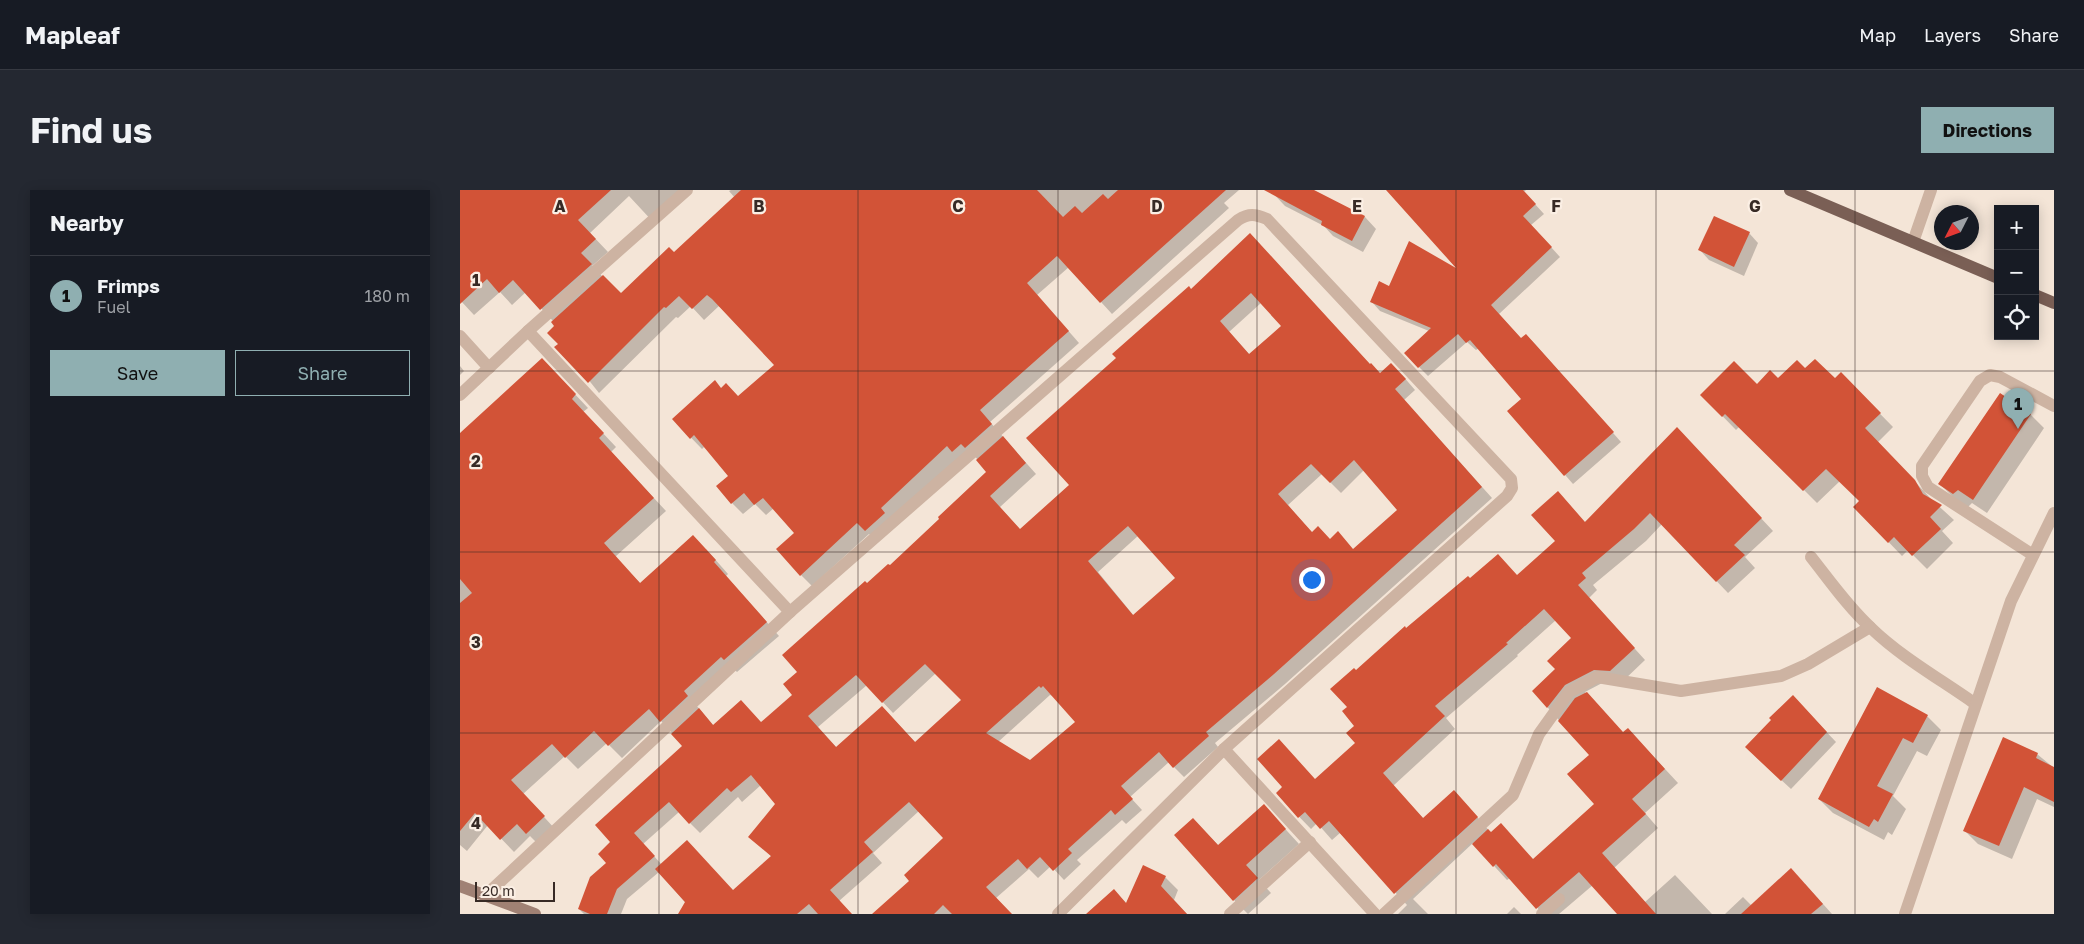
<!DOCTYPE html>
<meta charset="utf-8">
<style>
:root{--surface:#171b24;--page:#242831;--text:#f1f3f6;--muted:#9ea1a6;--line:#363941;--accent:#8fafb1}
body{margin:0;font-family:"Golos Text",sans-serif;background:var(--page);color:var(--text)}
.controls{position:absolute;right:15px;top:15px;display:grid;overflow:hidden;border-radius:0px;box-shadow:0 2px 12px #0003}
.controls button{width:45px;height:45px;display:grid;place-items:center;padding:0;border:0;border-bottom:1px solid var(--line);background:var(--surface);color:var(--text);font:25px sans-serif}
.compass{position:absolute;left:1474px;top:15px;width:45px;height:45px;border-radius:50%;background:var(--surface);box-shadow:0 2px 12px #0003;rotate:228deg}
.scale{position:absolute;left:15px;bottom:12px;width:80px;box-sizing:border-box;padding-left:5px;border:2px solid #372a25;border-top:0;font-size:14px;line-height:18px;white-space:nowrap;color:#372a25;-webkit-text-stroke:4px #fbefe4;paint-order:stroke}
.you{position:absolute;left:851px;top:389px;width:18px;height:18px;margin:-12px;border:4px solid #fff;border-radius:50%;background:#1a73e8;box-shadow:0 0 0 8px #1a73e833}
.badge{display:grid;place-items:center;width:32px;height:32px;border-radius:50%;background:var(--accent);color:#111;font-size:16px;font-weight:700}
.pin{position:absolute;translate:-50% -41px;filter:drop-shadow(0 1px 2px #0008)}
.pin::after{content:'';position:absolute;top:26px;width:18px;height:15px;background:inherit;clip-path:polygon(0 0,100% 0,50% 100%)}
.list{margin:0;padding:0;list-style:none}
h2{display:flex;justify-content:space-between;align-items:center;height:65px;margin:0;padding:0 20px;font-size:21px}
h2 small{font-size:16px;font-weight:400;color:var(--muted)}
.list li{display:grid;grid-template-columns:32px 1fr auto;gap:15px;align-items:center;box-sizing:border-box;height:80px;padding:0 20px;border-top:1px solid var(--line)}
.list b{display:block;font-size:19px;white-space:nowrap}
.list p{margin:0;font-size:16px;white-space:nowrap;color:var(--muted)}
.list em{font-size:16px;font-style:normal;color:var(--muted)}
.actions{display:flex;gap:10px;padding:15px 20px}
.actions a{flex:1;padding:11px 0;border:1px solid var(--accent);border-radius:0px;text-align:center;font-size:18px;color:var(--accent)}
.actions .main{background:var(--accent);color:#111}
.icon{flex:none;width:28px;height:28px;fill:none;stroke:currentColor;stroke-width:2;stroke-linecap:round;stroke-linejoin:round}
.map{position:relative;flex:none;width:1594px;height:724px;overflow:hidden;border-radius:0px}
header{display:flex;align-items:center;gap:30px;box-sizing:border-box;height:70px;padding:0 25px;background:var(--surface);border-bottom:1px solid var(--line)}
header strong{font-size:24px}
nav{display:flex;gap:28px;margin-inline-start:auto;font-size:18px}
.intro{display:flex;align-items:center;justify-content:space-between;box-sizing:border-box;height:120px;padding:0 30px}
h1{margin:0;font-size:35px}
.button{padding:12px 22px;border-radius:0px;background:var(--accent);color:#111;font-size:18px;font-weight:700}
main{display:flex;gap:30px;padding:0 30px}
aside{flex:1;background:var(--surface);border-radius:0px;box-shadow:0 2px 12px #0003}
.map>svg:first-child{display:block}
.shadow{fill:#0003;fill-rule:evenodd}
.building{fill:#d25337;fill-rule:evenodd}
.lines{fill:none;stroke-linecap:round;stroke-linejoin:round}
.lane{stroke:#cdb3a2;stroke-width:12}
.street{stroke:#cdb3a2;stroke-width:12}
.secondary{stroke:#a08174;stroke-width:12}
.primary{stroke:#7a5f55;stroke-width:12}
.grid{fill:none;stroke:#372a25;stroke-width:1;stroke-opacity:0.55}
.grid-label{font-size:16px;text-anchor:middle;font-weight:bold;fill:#372a25;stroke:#fbefe4;stroke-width:4.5;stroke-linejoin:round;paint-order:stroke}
</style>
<header>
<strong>Mapleaf</strong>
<nav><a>Map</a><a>Layers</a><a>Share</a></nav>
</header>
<div class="intro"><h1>Find us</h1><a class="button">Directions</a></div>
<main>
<aside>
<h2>Nearby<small></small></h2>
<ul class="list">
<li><span class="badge">1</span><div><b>Frimps</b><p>Fuel</p></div><em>180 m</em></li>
</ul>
<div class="actions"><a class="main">Save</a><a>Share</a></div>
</aside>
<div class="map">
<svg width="1594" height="724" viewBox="0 0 1594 724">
<rect width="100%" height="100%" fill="#f4e5d7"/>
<g class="shadow">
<path d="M 0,0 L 223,0 L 195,34 L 169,6 L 130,43 L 148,62 L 132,76 L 161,105 L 214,64 L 275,8 L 269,1 L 271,0 L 779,0 L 764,13 L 769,18 L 652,124 L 609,77 L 577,105 L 619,153 L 530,232 L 576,284 L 540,317 L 560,340 L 610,295 L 731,100 L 790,45 L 910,176 L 921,185 L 942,185 L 955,200 L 944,210 L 1032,308 L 825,494 L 755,553 L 758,557 L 724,587 L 709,572 L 670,607 L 682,620 L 666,634 L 662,630 L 617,670 L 621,674 L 604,690 L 591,676 L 578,688 L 569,679 L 536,708 L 551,724 L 414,724 L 451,691 L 484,648 L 459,621 L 413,663 L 422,673 L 379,711 L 391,724 L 235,724 L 199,682 L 167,709 L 161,724 L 124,724 L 119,719 L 147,673 L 152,652 L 224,556 L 201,531 L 162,568 L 147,553 L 118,579 L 105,566 L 63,604 L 96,640 L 80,656 L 70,646 L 54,662 L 28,635 L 7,661 L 0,655 L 0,245 L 95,183 L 128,218 L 123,222 L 156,257 L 151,262 L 206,321 L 155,367 L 181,394 L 246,359 L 268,384 L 266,386 L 319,446 L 277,482 L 274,479 L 236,515 L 254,536 L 302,534 L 334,505 L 338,482 L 407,395 L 430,377 L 528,282 L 513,264 L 417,351 L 409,344 L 352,396 L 341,385 L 336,343 L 314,318 L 306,325 L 295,314 L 283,324 L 272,313 L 270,286 L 245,256 L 242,259 L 213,229 L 262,199 L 278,208 L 316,175 L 259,116 L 244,130 L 231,116 L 218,128 L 216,127 L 139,203 L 100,154 L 93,131 L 66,102 L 52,115 L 40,102 L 14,125 L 0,110 ZM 801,113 L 822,136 L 790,165 L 769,142 ZM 904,280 L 939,320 L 894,360 L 852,343 L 828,315 L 862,284 L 881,303 ZM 679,345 L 717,388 L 674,426 L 638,382 ZM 476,483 L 503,510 L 456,553 L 422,517 L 377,558 L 358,537 L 407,495 L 433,523 ZM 590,505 L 593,506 L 617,532 L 570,572 L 538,552 ZM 301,595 L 317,614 L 290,647 L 312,667 L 273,701 L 202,675 L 183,654 L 219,622 L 240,643 L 278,607 L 282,612 Z"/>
<polygon points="810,0 853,0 905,27 916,39 903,62 873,46 864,36 825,16"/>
<polygon points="928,0 1066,0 1064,2 1084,24 1071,35 1100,67 1039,124 1062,150 1066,145 1075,154 1161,252 1113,294 1049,221 1063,209 1019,158 1016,160 1007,152 968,186 945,163 969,141 920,121 912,112 930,98 1000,82"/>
<polygon points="1289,43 1298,53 1284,86 1249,70 1240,60"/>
<polygon points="0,176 4,181 0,185"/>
<polygon points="1345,180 1375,190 1381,184 1433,237 1418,252 1472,310 1494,330 1482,341 1493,353 1467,379 1448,360 1442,366 1395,317 1401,311 1380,291 1357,313 1280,236 1276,240 1242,205 1297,196"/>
<polygon points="1570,224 1584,238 1527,323 1512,313 1508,317 1494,308 1480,294"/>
<path d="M 1228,250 L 1313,341 L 1285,367 L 1295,378 L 1268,403 L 1202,334 L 1186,351 L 1133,395 L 1137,400 L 1129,408 L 1185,470 L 1162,492 L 1146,491 L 1125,502 L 1166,548 L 1168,539 L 1218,593 L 1185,623 L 1198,638 L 1154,678 L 1185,712 L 1215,685 L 1252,724 L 1158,724 L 1133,695 L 1099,724 L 1083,724 L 1050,688 L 1047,690 L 1013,653 L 953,709 L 968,724 L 938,724 L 947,715 L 880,643 L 872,650 L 857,633 L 851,639 L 817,604 L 856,590 L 896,553 L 896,536 L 889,517 L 896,482 L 1010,390 L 1057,386 ZM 1096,430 L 1112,448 L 1097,479 L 1073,501 L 1130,565 L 1136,614 L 1074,670 L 1032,644 L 1005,613 L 964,629 L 933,596 L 995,539 L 986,528 L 1058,466 L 1057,465 Z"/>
<polygon points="1342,516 1376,552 1331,599 1296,567"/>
<polygon points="1467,526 1481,540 1467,566 1457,561 1433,606 1446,619 1432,645 1428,642 1424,650 1373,623 1359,609"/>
<polygon points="1577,564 1594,578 1594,617 1577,609 1552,669 1518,654 1505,641"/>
<polygon points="733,629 759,656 817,630 839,654 799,690 811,703 788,724 774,710"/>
<polygon points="705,687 718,700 714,710 727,724 636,724 654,701 667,714"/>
<polygon points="1345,694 1372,724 1265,724 1283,707 1292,716"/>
<polygon points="1054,717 1061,724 1047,724"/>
</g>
<g class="building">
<polygon points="0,0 151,0 118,30 136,49 121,63 132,74 80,120 53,90 39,103 27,89 0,114"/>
<polygon points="281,0 577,0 603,27 615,16 622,23 643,4 648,9 658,0 766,0 640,113 597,66 567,93 609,141 520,220 532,234 505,258 501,254 492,262 487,256 421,318 425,323 405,341 397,333 340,386 316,359 334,343 303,308 294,315 284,303 271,314 256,296 268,286 234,245 230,249 212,229 255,190 261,198 266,193 278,206 314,175 252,109 247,105 232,119 219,106 206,118 204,117 128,193 94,157 98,154 87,143 94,136 91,132 143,85 161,103 209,57 214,62"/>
<polygon points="804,0 854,0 905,26 892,51 861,35 862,31"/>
<polygon points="926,0 1063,0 1076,14 1063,26 1092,57 1031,115 1061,148 1066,144 1154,242 1104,286 1047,221 1061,209 1010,150 1006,153 998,144 958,178 944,163 971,138 910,112 919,91 929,96 949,51 996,78"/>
<polygon points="1254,26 1290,42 1274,77 1238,60"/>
<path d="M 790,43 L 910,174 L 911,173 L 920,183 L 931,173 L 946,189 L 935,199 L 1022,297 L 814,484 L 746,542 L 749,546 L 713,578 L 699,562 L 661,596 L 673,609 L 655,625 L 651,620 L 608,659 L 612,663 L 593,681 L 580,667 L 567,679 L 558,669 L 526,697 L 552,724 L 492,724 L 483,715 L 474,724 L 412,724 L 449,691 L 444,685 L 483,648 L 449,612 L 404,652 L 413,662 L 370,700 L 392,724 L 358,724 L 349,714 L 337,724 L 218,724 L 225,712 L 195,679 L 227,650 L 273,700 L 311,666 L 288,647 L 315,614 L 291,585 L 271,602 L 267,598 L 229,634 L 209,612 L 174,643 L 195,666 L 157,699 L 147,724 L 130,724 L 118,719 L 130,687 L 146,673 L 138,664 L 150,652 L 135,635 L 222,556 L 211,544 L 239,518 L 253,535 L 281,510 L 301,532 L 332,505 L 323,494 L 337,482 L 322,465 L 405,391 L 407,393 L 428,374 L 430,375 L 479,329 L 478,327 L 526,282 L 516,270 L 543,246 L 566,273 L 530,306 L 560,339 L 609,295 L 566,248 L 656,168 L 652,164 L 729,96 L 731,99 ZM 791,103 L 821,136 L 789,164 L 760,131 ZM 894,270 L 937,320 L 893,359 L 878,341 L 870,349 L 858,336 L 852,342 L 818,304 L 851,274 L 870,293 ZM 668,336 L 715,388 L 673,425 L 628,371 ZM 465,474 L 501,510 L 455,552 L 422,516 L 376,557 L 348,526 L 396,485 L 422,513 ZM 579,496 L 581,498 L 583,496 L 615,532 L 570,570 L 526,543 Z"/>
<polygon points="82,168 116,204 112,209 144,243 139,248 194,308 144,353 180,393 233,345 256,370 254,372 307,432 264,470 261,467 224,501 228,506 200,532 189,519 148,556 134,541 105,568 92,554 51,590 85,626 66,644 57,634 40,650 15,623 0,641 0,413 12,403 0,389 0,243"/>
<polygon points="1355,169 1375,188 1381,182 1421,223 1405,238 1455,290 1463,304 1482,315 1470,327 1481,339 1452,366 1434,347 1428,353 1393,317 1399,311 1366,279 1343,301 1265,224 1262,227 1240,205 1274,171 1297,194 1310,180 1318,188 1337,170 1345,178"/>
<polygon points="1540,203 1571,224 1513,310 1498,300 1493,304 1478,294"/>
<polygon points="1217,237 1302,328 1274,355 1285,365 1256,392 1190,323 1174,339 1122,383 1126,388 1118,395 1175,458 1150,481 1134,480 1105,495 1087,518 1072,501 1095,479 1087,471 1111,448 1084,419 1046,453 1048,454 975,516 985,526 923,583 963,628 994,600 1018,627 934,704 869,631 860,639 845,622 838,628 816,603 822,597 797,569 819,549 855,589 895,553 886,543 894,536 882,521 887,517 870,499 894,478 896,480 945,436 946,438 1008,386 1010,388 1038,364 1057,385 1095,351 1071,325 1098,301 1125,332"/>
<polygon points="1417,497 1468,525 1453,553 1443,548 1417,596 1433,604 1418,632 1414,629 1409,637 1358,609"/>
<polygon points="1127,502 1163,542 1168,538 1205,579 1172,609 1186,624 1142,663 1196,724 1157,724 1119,682 1076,719 1036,674 1033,677 1012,654 1028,639 1031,642 1041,633 1073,669 1134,614 1107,584 1129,565 1098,531 1115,508"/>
<polygon points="1333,505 1367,542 1321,591 1285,557 1311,530 1309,528"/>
<polygon points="1543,547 1578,563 1576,568 1594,577 1594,612 1564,597 1539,656 1503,641"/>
<polygon points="804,614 826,639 786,675 798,688 773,711 714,645 733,628 758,655"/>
<polygon points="683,675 706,686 701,696 727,724 626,724 654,699 666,713"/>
<polygon points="1331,678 1363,714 1351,724 1281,724"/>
</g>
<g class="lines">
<polyline class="lane" points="1573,365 1468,297 1462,286 1462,276 1520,191 1530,185 1540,187 1594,216"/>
<g class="street">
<polyline points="227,0 68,141 330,422"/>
<polyline points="1453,52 1471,0"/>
<polyline points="0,146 29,178"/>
<polyline points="0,205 68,141"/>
<path d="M 1351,367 C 1370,391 1388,417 1411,438 C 1441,467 1480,489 1514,513"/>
<polyline points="764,559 915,724"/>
<path d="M 26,705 L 330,422 L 778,30 C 789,23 795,24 807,29 L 1051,289 L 1052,298 L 1047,306 L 764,559 L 598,724"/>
<polyline points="770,724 850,652"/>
<polyline points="924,724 1053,605 1079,544 1109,502 1137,487 1221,501 1321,486 1348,474 1410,437"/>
<polyline points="1082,724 1099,709"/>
<polyline points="1445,724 1551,411 1594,323"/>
</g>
<polyline class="secondary" points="0,696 75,724"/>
<g class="primary">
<polyline points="1330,0 1538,88"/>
<polyline points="1575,105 1594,113"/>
</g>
</g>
<path class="grid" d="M 199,0 L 199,724M 398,0 L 398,724M 598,0 L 598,724M 797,0 L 797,724M 996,0 L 996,724M 1196,0 L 1196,724M 1395,0 L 1395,724M 0,181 L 1594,181M 0,362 L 1594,362M 0,543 L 1594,543"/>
<g class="grid-label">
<text x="100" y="22">A</text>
<text x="299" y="22">B</text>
<text x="498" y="22">C</text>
<text x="697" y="22">D</text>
<text x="897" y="22">E</text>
<text x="1096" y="22">F</text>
<text x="1295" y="22">G</text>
<text x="16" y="96">1</text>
<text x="16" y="277">2</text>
<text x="16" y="458">3</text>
<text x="16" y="639">4</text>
</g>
</svg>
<div class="controls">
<button>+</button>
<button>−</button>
<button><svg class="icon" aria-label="locate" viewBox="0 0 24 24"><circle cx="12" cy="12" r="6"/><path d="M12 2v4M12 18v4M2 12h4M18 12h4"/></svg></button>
</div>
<svg class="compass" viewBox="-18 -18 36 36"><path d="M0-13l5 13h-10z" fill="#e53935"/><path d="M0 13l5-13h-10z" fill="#9ea1a6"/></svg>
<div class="scale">20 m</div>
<div class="you"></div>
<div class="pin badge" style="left:1558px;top:239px">1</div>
</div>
</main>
